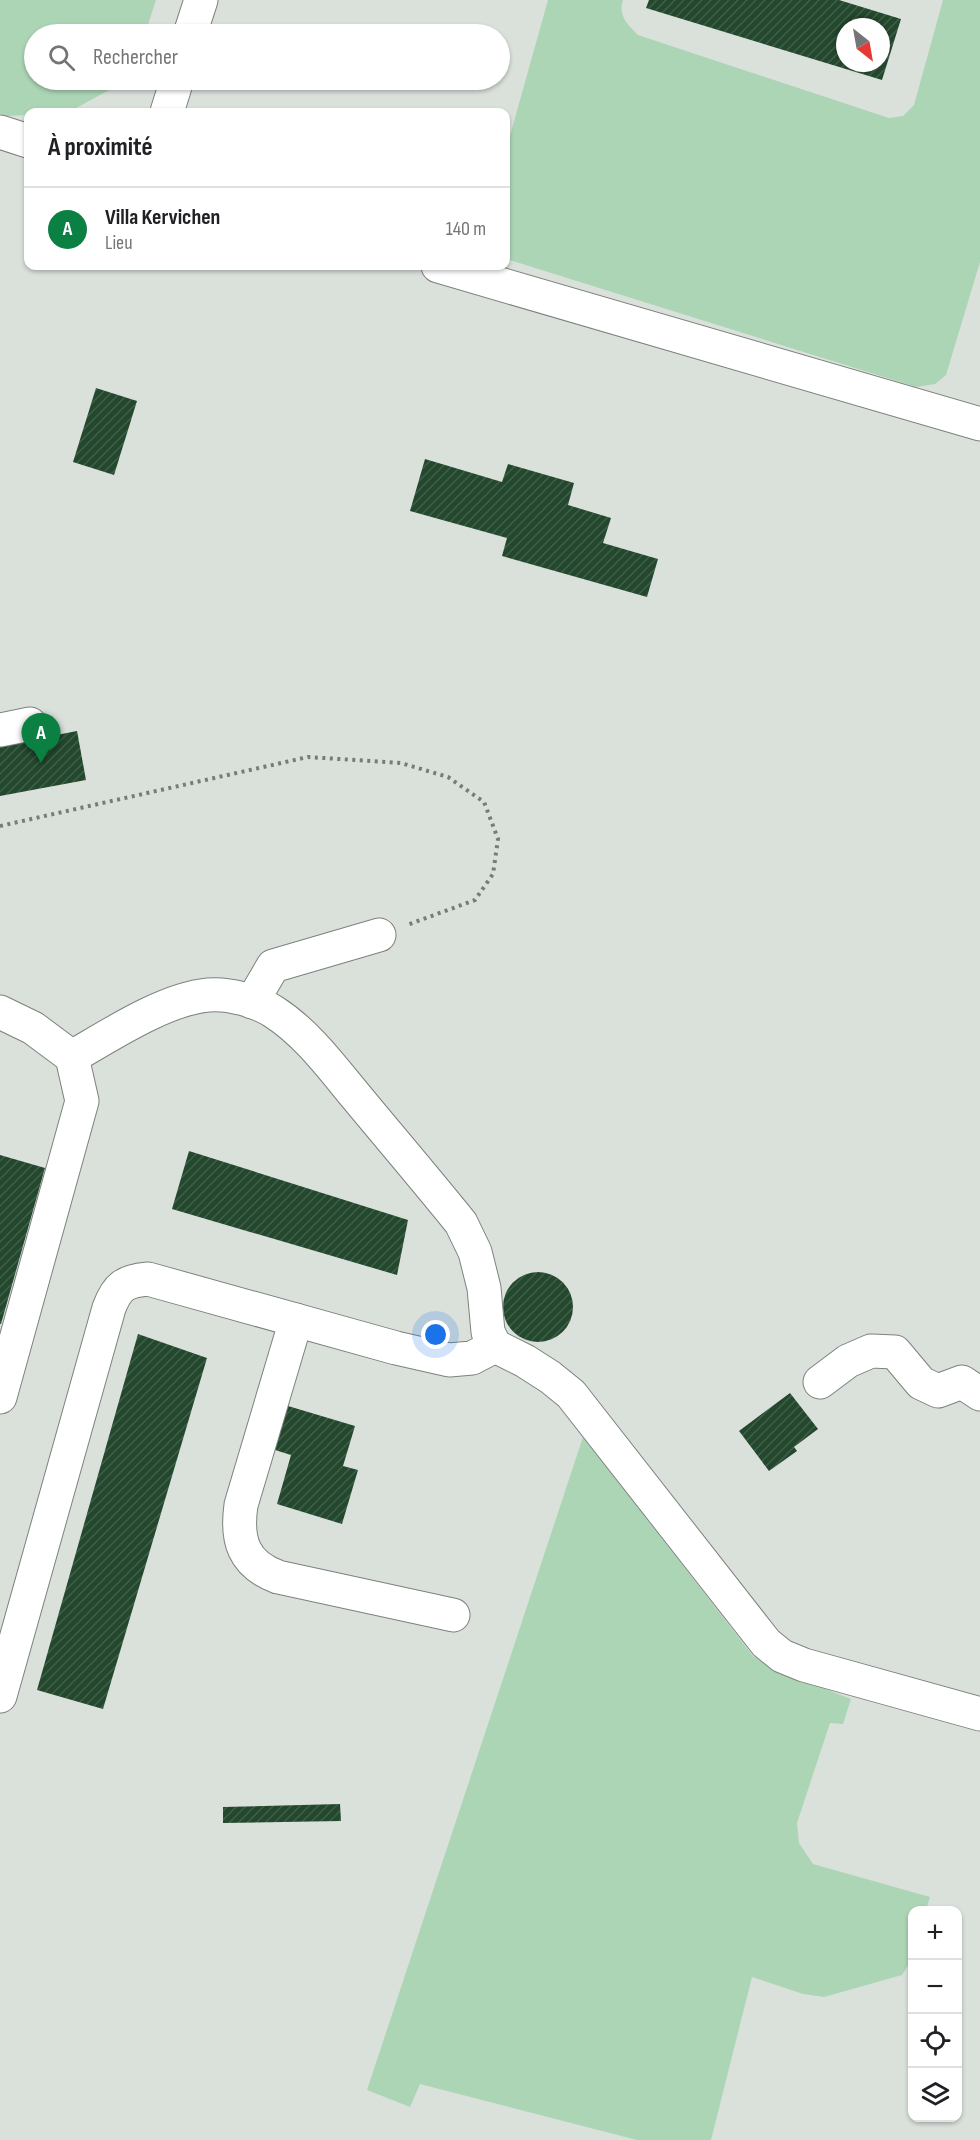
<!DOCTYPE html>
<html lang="fr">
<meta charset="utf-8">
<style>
:root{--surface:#fff;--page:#f2f2f2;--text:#202124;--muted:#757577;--line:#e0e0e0;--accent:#0b8043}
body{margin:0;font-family:"Sofia Sans Condensed",sans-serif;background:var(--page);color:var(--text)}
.controls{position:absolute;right:18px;bottom:18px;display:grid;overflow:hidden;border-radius:12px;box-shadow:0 2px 4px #0004}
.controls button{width:54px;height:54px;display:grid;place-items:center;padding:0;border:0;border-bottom:2px solid var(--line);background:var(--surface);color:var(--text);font:30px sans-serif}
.compass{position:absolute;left:836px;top:18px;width:54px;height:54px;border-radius:50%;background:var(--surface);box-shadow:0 2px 4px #0004;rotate:149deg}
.you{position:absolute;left:436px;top:1335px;width:21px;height:21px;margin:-15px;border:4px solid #fff;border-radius:50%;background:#1a73e8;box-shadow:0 0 0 9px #1a73e833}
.badge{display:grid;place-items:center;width:39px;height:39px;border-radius:50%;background:var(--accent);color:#fff;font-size:20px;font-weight:700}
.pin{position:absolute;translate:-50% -50px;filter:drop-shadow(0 2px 3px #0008)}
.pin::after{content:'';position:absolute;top:32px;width:21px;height:18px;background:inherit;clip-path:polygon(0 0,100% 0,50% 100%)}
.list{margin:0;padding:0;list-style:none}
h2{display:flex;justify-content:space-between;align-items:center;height:78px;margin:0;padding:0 24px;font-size:26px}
h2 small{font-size:20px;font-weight:400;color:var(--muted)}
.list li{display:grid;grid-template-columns:39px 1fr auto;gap:18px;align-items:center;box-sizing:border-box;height:84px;padding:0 24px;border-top:2px solid var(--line)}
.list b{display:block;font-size:22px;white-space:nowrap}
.list p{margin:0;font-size:20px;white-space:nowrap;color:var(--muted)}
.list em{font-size:20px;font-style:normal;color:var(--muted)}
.icon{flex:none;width:33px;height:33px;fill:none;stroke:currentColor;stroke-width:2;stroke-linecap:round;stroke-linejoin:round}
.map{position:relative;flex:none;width:980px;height:2140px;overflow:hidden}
.search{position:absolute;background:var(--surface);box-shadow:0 2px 4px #0004;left:24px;top:24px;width:486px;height:66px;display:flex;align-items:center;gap:15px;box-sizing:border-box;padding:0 21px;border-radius:33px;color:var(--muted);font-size:22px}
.panel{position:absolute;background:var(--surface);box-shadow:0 2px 4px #0004;left:24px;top:108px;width:486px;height:162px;border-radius:12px}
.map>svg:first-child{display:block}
.grass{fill:#acd5b5}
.building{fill:url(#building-hatch);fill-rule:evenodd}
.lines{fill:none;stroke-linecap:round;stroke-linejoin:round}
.minor-casing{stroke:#7c827d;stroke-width:35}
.path{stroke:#777c77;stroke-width:4;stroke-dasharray:3 4.5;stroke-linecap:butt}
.minor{stroke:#fff;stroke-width:33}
</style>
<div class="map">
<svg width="980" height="2140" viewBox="0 0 980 2140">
<defs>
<pattern id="building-hatch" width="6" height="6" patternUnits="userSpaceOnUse" patternTransform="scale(1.5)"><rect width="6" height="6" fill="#23482d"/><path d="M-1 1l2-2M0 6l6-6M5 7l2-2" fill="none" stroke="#415e49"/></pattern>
</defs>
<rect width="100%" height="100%" fill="#dae1db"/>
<g class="grass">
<polygon points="0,0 156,0 145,34 34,34 34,80 118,80 111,89 69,112 28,112 28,115 7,116 0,114"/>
<path d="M 548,0 L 623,0 C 618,16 627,24 638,35 L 889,118 L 903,116 L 914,105 L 943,0 L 980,0 L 980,262 L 946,375 L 935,384 L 916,387 L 506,259 L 506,150 Z"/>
<polygon points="583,1437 753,1656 781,1672 851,1699 843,1724 830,1723 797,1823 799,1843 813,1864 930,1897 926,1910 912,1910 912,1959 902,1975 824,1997 803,1994 752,1977 711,2140 637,2140 420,2084 410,2107 367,2090"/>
</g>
<g class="building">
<path d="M 649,0 L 839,0 L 901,19 L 882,80 L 646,8 ZM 845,27 L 881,27 L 881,63 L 845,63 Z"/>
<polygon points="96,388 137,401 114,475 73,462"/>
<polygon points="425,459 502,482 508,464 574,483 568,505 611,518 603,543 658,559 647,597 502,556 507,538 410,511"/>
<polygon points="77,731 86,780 0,796 0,746"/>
<polygon points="189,1151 408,1220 397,1275 172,1209"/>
<polygon points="0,1155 45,1168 1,1324 0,1324"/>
<circle cx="538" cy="1307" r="35"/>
<polygon points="138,1334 207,1358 103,1709 37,1690"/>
<polygon points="790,1393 818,1429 794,1447 797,1451 769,1471 739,1431"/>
<polygon points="288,1406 355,1426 343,1466 358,1470 342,1524 277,1504 291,1455 275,1450"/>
<polygon points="340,1804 341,1821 223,1823 223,1807"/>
</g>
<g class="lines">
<defs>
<g id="minor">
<polyline points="190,34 201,0"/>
<polyline points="167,112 177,80"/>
<polyline points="0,132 28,141"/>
<polyline points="438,266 980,424"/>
<polyline points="0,730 30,724"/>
<polyline points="252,1002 273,966 379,935"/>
<polyline points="0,1012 33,1028 72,1057 82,1101 0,1397"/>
<path d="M 72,1057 C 110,1035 165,999 208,995 C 229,993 257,1001 274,1012 C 308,1034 333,1069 359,1100 C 393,1141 428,1182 461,1223 L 475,1252 L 484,1288 L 488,1332 L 495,1346 L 525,1361 L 550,1377 L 571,1394 L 766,1643 L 782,1656 L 804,1665 L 980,1714"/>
<path d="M 296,1320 L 241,1505 C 236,1540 243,1564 278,1577 L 453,1615"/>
<polyline points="820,1382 848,1361 871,1351 895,1352 921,1383 938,1391 962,1382 980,1394"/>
<path d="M 0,1696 L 109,1308 C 117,1287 124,1281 148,1279 L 396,1348 L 449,1360 L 472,1358 L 495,1346"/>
</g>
</defs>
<use href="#minor" class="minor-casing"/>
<polyline class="path" points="0,826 308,757 401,763 448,777 484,802 498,839 493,874 475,900 407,925"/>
<use href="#minor" class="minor"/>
</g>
</svg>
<div class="controls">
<button>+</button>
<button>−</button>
<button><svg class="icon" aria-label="locate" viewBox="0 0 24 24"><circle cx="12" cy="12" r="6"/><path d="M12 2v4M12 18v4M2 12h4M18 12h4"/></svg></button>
<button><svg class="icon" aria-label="layers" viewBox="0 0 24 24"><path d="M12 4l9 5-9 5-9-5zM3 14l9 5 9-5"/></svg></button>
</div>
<svg class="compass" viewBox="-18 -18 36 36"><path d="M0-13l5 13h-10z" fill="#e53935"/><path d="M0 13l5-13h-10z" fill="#757577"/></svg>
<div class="you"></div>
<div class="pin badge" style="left:41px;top:763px">A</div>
<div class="search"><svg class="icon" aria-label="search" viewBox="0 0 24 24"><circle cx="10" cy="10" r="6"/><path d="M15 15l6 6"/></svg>Rechercher</div>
<section class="panel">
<h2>À proximité<small></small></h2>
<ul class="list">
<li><span class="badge">A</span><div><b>Villa Kervichen</b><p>Lieu</p></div><em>140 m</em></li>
</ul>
</section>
</div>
